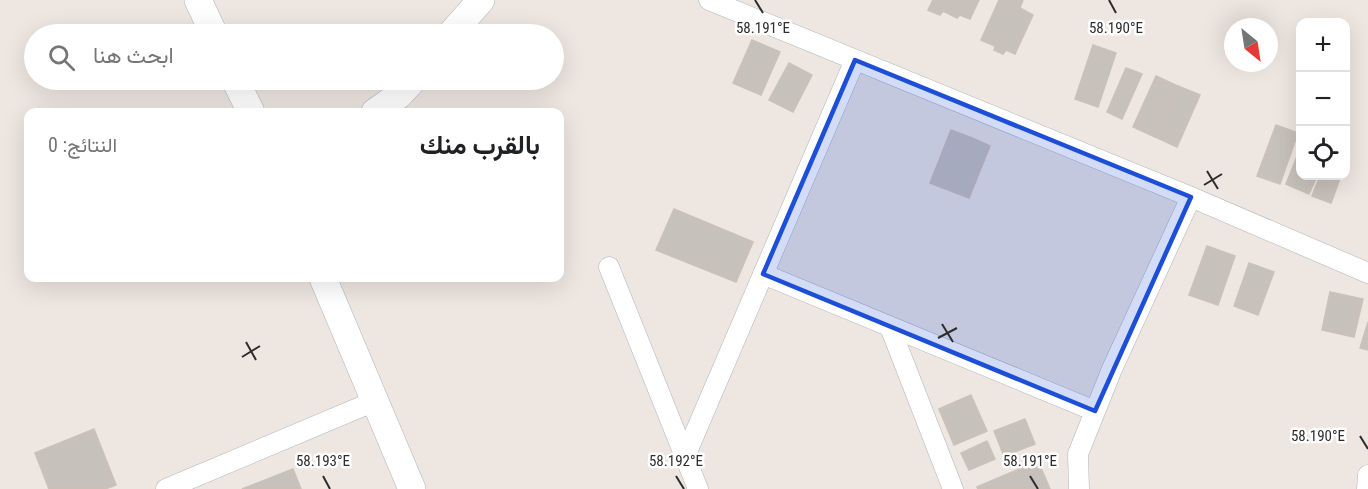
<!DOCTYPE html>
<html lang="ar">
<meta charset="utf-8">
<style>
:root{--surface:#fff;--page:#f6f6f6;--text:#202124;--muted:#757577;--line:#e0e0e0}
body{margin:0;font-family:"Roboto Condensed",Vazirmatn,sans-serif;background:var(--page);color:var(--text);direction:rtl}
.controls{position:absolute;right:18px;top:18px;display:grid;overflow:hidden;border-radius:12px;box-shadow:0 6px 24px #0002}
.controls button{width:54px;height:54px;display:grid;place-items:center;padding:0;border:0;border-bottom:2px solid var(--line);background:var(--surface);color:var(--text);font:30px sans-serif}
.compass{position:absolute;left:1224px;top:18px;width:54px;height:54px;border-radius:50%;background:var(--surface);box-shadow:0 6px 24px #0002;rotate:150deg}
.list{margin:0;padding:0;list-style:none}
h2{display:flex;justify-content:space-between;align-items:center;height:78px;margin:0;padding:0 24px;font-size:26px}
h2 small{font-size:20px;font-weight:400;color:var(--muted)}
.icon{flex:none;width:33px;height:33px;fill:none;stroke:currentColor;stroke-width:2;stroke-linecap:round;stroke-linejoin:round}
.map{position:relative;flex:none;width:1368px;height:489px;overflow:hidden;direction:ltr}
.search{position:absolute;background:var(--surface);box-shadow:0 6px 24px #0002;left:24px;top:24px;width:540px;height:66px;display:flex;align-items:center;gap:15px;box-sizing:border-box;padding:0 21px;border-radius:33px;color:var(--muted);font-size:22px}
.panel{position:absolute;background:var(--surface);box-shadow:0 6px 24px #0002;left:24px;top:108px;width:540px;height:174px;border-radius:12px;direction:rtl}
.map>svg:first-child{display:block}
.building{fill:#c7c1bb;stroke:#cac1b9;stroke-width:1.5}
.lines{fill:none;stroke-linecap:round;stroke-linejoin:round}
.street-casing{stroke:#b0b4bd;stroke-width:21}
.secondary-casing{stroke:#b0b4bd;stroke-width:28}
.street{stroke:#fff;stroke-width:20}
.secondary{stroke:#fff;stroke-width:27}
.marked{fill:#1d4ed8;fill-opacity:0.2;stroke:#1d4ed8;stroke-width:4.5;stroke-linejoin:round}
.ticks{fill:none;stroke:#2d2d2d;stroke-width:2}
.ticks-label{font-size:15px;text-anchor:middle;fill:#2d2d2d;stroke:#fff;stroke-width:5;stroke-linejoin:round;paint-order:stroke}
</style>
<div class="map">
<svg width="1368" height="489" viewBox="0 0 1368 489">
<rect width="100%" height="100%" fill="#eee6e0"/>
<g class="building">
<polygon points="933,0 979,0 970,19 960,15 957,18 943,11 940,15 928,10"/>
<polygon points="999,0 1023,0 1020,8 1033,15 1015,54 1006,50 1003,54 994,50 995,46 981,40"/>
<polygon points="752,40 780,52 761,95 733,83"/>
<polygon points="1093,45 1116,53 1098,107 1075,99"/>
<polygon points="789,63 812,75 793,112 769,100"/>
<polygon points="1126,68 1142,74 1122,119 1107,112"/>
<polygon points="1156,76 1178,86 1155,137 1133,127"/>
<polygon points="1178,86 1200,95 1177,147 1155,137"/>
<polygon points="1276,125 1298,133 1280,184 1257,176"/>
<polygon points="951,130 972,138 951,191 930,183"/>
<polygon points="972,138 990,146 969,198 951,191"/>
<polygon points="1300,149 1300,176 1317,176 1309,194 1286,184"/>
<polygon points="1320,176 1341,176 1331,203 1312,196"/>
<polygon points="674,209 753,242 736,282 656,250"/>
<polygon points="1207,246 1235,256 1218,305 1189,295"/>
<polygon points="1249,263 1274,272 1258,315 1234,306"/>
<polygon points="1330,292 1363,299 1354,337 1322,330"/>
<polygon points="1368,322 1368,350 1360,348"/>
<polygon points="971,395 987,431 954,445 939,409"/>
<polygon points="1025,419 1035,444 1004,456 994,431"/>
<polygon points="94,429 116,485 105,489 49,489 35,453"/>
<polygon points="987,441 995,459 969,470 961,453"/>
<polygon points="1038,461 1050,489 978,489 977,487"/>
<polygon points="293,469 301,489 242,489"/>
</g>
<g class="lines">
<defs>
<g id="street">
<polyline points="709,0 1191,197 1368,273"/>
<polyline points="609,267 698,489"/>
<polyline points="763,274 1095,411"/>
<polyline points="890,327 953,489"/>
<polyline points="686,454 855,60"/>
<polyline points="166,489 375,401"/>
<polyline points="1079,489 1078,454 1112,369 1191,197"/>
<polyline points="1367,489 1368,475"/>
</g>
<g id="secondary">
<polyline points="198,0 214,34"/>
<polyline points="451,34 481,0"/>
<polyline points="235,80 251,112"/>
<polyline points="375,112 399,95 413,80"/>
<polyline points="323,278 412,489"/>
</g>
</defs>
<use href="#street" class="street-casing"/>
<use href="#secondary" class="secondary-casing"/>
<use href="#street" class="street"/>
<use href="#secondary" class="secondary"/>
</g>
<path class="marked" d="M 855,60 L 1191,197 L 1095,411 L 763,274 Z"/>
<path class="ticks" d="M 755,0 L 763,13M 1109,0 L 1116,13M 1207,171 L 1218,189M 1204,185 L 1222,174M 942,324 L 953,342M 938,338 L 957,328M 246,342 L 256,360M 242,357 L 260,346M 1360,436 L 1368,449M 323,476 L 330,489M 676,476 L 684,489M 1030,476 L 1038,489"/>
<g class="ticks-label">
<text x="763" y="33">58.191°E</text>
<text x="1116" y="33">58.190°E</text>
<text x="1318" y="441">58.190°E</text>
<text x="323" y="466">58.193°E</text>
<text x="676" y="466">58.192°E</text>
<text x="1030" y="466">58.191°E</text>
</g>
</svg>
<div class="controls">
<button>+</button>
<button>−</button>
<button><svg class="icon" aria-label="locate" viewBox="0 0 24 24"><circle cx="12" cy="12" r="6"/><path d="M12 2v4M12 18v4M2 12h4M18 12h4"/></svg></button>
</div>
<svg class="compass" viewBox="-18 -18 36 36"><path d="M0-13l5 13h-10z" fill="#e53935"/><path d="M0 13l5-13h-10z" fill="#757577"/></svg>
<div class="search"><svg class="icon" aria-label="search" viewBox="0 0 24 24"><circle cx="10" cy="10" r="6"/><path d="M15 15l6 6"/></svg>ابحث هنا</div>
<section class="panel">
<h2>بالقرب منك<small>النتائج: 0</small></h2>
<ul class="list">
</ul>
</section>
</div>
